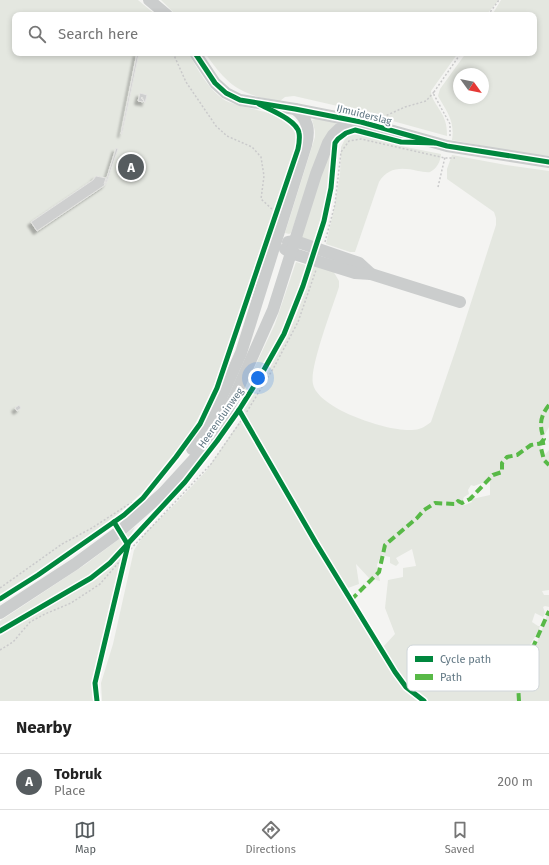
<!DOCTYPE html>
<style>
:root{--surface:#fff;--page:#f2f2f2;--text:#222;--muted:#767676;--line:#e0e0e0;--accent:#565c5f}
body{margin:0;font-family:"Fira Sans",sans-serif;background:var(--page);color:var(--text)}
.compass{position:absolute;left:453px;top:68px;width:36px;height:36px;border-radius:50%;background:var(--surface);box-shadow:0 2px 6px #0003;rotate:123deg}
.you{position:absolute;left:258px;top:378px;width:14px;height:14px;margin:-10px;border:3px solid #fff;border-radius:50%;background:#1a73e8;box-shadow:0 0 0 6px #1a73e833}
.badge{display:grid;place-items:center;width:26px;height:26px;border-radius:50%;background:var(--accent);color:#fff;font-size:13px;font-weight:700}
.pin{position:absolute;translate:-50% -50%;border:2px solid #fff;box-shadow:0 1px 4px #0006}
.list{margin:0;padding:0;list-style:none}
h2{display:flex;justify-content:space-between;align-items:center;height:52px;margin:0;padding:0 16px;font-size:17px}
h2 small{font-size:13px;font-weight:400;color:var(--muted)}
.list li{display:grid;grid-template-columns:26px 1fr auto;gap:12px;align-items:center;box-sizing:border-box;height:56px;padding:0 16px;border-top:1px solid var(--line)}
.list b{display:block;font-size:15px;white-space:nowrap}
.list p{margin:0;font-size:13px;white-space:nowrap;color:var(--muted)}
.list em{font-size:13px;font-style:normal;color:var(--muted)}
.icon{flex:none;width:22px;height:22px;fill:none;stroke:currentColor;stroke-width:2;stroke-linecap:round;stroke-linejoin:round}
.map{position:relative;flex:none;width:549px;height:701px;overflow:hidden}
.search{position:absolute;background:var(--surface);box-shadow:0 2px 6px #0003;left:12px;right:12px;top:12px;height:44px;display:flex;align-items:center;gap:10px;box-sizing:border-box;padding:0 14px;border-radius:8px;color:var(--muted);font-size:15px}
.sheet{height:108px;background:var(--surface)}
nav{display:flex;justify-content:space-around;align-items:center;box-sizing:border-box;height:56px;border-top:1px solid var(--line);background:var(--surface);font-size:11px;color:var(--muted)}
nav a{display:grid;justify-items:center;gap:2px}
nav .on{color:var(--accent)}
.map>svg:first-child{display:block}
.green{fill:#e4e7e0;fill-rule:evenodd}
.building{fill:#cecfcf;stroke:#e4e4e2;filter:url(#shadow)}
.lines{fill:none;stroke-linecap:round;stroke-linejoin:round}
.path{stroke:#cacacb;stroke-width:1.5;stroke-dasharray:2 2;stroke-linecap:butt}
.minor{stroke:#cbcdcd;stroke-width:12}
.quiet{stroke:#58b947;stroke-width:4;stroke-dasharray:8 4;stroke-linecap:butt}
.cycleway-casing{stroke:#fff;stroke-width:8}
.cycleway{stroke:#00873e;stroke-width:5}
.labels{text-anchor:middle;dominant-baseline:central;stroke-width:4;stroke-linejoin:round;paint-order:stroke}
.street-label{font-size:10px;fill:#627884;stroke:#fff}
.key{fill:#fff;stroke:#d0d6da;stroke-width:1}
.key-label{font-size:11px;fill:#627884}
</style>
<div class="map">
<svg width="549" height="701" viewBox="0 0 549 701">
<defs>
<filter id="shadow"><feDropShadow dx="-3.5" dy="3.5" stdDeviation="1" flood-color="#0004"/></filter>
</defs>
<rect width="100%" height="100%" fill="#f4f4f2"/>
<g class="green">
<path d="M 0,0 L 138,0 L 156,15 L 15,15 L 15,53 L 188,53 C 198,69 207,88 223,99 C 240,111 297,110 298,137 C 298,141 297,145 296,149 C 278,206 260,262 240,318 C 219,375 199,431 158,476 C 115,524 53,561 0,598 Z"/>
<polygon points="161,0 499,0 486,15 176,15"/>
<path d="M 501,0 L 549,0 L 549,156 L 516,152 L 452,140 C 455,121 447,112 438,96 L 440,89 L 466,53 L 534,53 L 534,15 L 492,15 ZM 459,74 L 483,74 L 483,98 L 459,98 Z"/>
<path d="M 205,53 L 458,53 L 431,91 C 431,99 438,106 442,114 C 446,121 447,127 447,136 L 342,107 L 294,96 L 285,97 L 280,101 C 240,95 228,86 205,53 Z"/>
<polygon points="316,119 337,122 331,129 319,151 291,233 289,234 285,233 315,137 315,131 312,120"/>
<path d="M 352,134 L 362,135 L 401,146 L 441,154 C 441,160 437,169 430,172 C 427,173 421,171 418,171 C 402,167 388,167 379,182 L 355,252 L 350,252 L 326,244 L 335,204 L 340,174 L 341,147 L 346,137 Z"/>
<path d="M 331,144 C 330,178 325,211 315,243 L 300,238 Z"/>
<path d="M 452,155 L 506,165 L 549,171 L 549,427 L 541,441 L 546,444 L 540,444 L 542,458 L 549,450 L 549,590 L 542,591 L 544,595 L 549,595 L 549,607 L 545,606 L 543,607 L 545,613 L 543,617 L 535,613 L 532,622 L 538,626 L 540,626 L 538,632 L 529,646 L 533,644 L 533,648 L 529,648 L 529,654 L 533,653 L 546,619 L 547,613 L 549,615 L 549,701 L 427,701 L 404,681 L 383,647 L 395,634 L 385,608 L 388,580 L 403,577 L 403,568 L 416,566 L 412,549 L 396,558 L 399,563 L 396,566 L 390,563 L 390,557 L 381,555 L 377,565 L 380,581 L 369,578 L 356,564 L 359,584 L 348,588 L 346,588 L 302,516 L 241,412 C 260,382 280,352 294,320 C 302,302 307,283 313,264 L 332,269 L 339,281 L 339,287 C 333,306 309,368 313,384 C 318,409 389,432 412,430 C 419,430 425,427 431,422 L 456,349 L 496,225 L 496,218 L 494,212 L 447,179 L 447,169 ZM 490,480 L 490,495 L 472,499 L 472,502 L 465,505 L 462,502 L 464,497 L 469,494 L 468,490 L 471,485 L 474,486 Z"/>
<path d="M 296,262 L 309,266 C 292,313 270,359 241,401 L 240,398 L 275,324 Z"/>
<polygon points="242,418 278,484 393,675 401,685 420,701 102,701 101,683 113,644 134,550 145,533 177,502 206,471"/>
<polygon points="135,527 128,540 110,560 90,575 0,628 0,621 86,564"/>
<path d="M 125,552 C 119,581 112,609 105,637 C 99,659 90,678 93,701 L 0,701 L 0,636 L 101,575 Z"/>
</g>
<g class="building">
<polygon points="137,53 139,53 122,134 121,134"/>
<polygon points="140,93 147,95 145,103 142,97 141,98 144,101 143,102 138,101"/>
<polygon points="116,148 118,149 106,184 105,184"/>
<polygon points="96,176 106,178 104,184 105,185 37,231 31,222 93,180"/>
<polygon points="19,405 21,408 17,411 15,408"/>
</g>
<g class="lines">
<g class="path">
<polyline points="488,15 499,0"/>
<polyline points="173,53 186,82 216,126 227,136 252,147 261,157 264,176 261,199 273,210"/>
<polyline points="383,117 405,107 426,101 434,92"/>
<polyline points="450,136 450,124 434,95 434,92 461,53"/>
<polyline points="438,187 445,157"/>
<polyline points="325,242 335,204 341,152 349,141 361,139 445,158 455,158"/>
<polyline points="0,588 62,544 92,528 129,504 140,500"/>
<polyline points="0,650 13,642 30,622 45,614 71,603 100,584 126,554 211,464 243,418 273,369 298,322 316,270"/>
</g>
<g class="minor">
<polyline points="149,0 167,15"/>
<polyline points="195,53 215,83 226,93 240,100 295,109 361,122 447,146 549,162"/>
<polyline points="288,242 295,241 359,263 371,274"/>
<polyline points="285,249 291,253 355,273 371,274 460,302"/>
<path d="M 192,449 L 221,398 L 241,353 L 306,145 C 310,130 308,119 295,109"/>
<polyline points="0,613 75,564 120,531 163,493 195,458 215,430 233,400 273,310 316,174 328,143 333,135 339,129 361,122"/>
</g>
<g class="quiet">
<path d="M 549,405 C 540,416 539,426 544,439 L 540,444 L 544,460 L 549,465"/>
<polyline points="351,600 379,572 385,545 417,518 424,510 435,503 454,504 456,504 458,501 462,503 470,499 493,475 502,472 502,463 507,457 517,455 531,445 549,442"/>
<path d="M 519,701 L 518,684 C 521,681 524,682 527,679 C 534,674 532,661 530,654 L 549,611"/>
</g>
<defs>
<g id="cycleway">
<polyline points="195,53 215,83 226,93 240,100 295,109 361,122 447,146 549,162"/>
<polyline points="239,410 316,543 395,672 406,687 424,701"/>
<path d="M 0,599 L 38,575 L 124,515 L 143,498 L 176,457 L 200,424 L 217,388 L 298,149 C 299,144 300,138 299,133 C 297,120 270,110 259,104"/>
<polyline points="0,631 91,578 110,563 185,482 217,441 239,410 261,375 284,334 303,286 324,221 331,188 335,143 338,139 346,133 355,130 401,142 435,143"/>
<polyline points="97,701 95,683 128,545 114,522"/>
</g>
</defs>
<use href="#cycleway" class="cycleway-casing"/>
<use href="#cycleway" class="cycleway"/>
</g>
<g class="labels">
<g class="street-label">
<text transform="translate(364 115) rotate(14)">IJmuiderslag</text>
<text transform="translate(221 418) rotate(-55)">Heerenduinweg</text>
</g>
</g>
<rect x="407" y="645" width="132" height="46" rx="6" class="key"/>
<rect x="415" y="656" width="18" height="6" fill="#00873e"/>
<rect x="415" y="674" width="18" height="6" fill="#58b947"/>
<g class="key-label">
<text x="440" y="663">Cycle path</text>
<text x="440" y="681">Path</text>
</g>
</svg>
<svg class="compass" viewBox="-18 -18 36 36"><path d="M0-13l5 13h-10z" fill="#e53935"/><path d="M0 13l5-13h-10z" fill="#767676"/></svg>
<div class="you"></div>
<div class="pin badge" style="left:131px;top:167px">A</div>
<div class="search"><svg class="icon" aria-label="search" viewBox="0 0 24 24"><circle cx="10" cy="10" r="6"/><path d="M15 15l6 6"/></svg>Search here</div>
</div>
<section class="sheet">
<h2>Nearby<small></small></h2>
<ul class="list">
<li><span class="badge">A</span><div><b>Tobruk</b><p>Place</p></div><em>200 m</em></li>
</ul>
</section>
<nav>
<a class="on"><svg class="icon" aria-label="map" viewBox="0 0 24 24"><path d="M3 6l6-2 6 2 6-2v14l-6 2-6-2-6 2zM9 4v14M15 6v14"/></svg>Map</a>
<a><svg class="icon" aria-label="directions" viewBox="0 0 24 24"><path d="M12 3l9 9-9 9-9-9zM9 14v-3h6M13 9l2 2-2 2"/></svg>Directions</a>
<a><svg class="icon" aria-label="saved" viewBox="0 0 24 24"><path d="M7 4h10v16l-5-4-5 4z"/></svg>Saved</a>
</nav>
